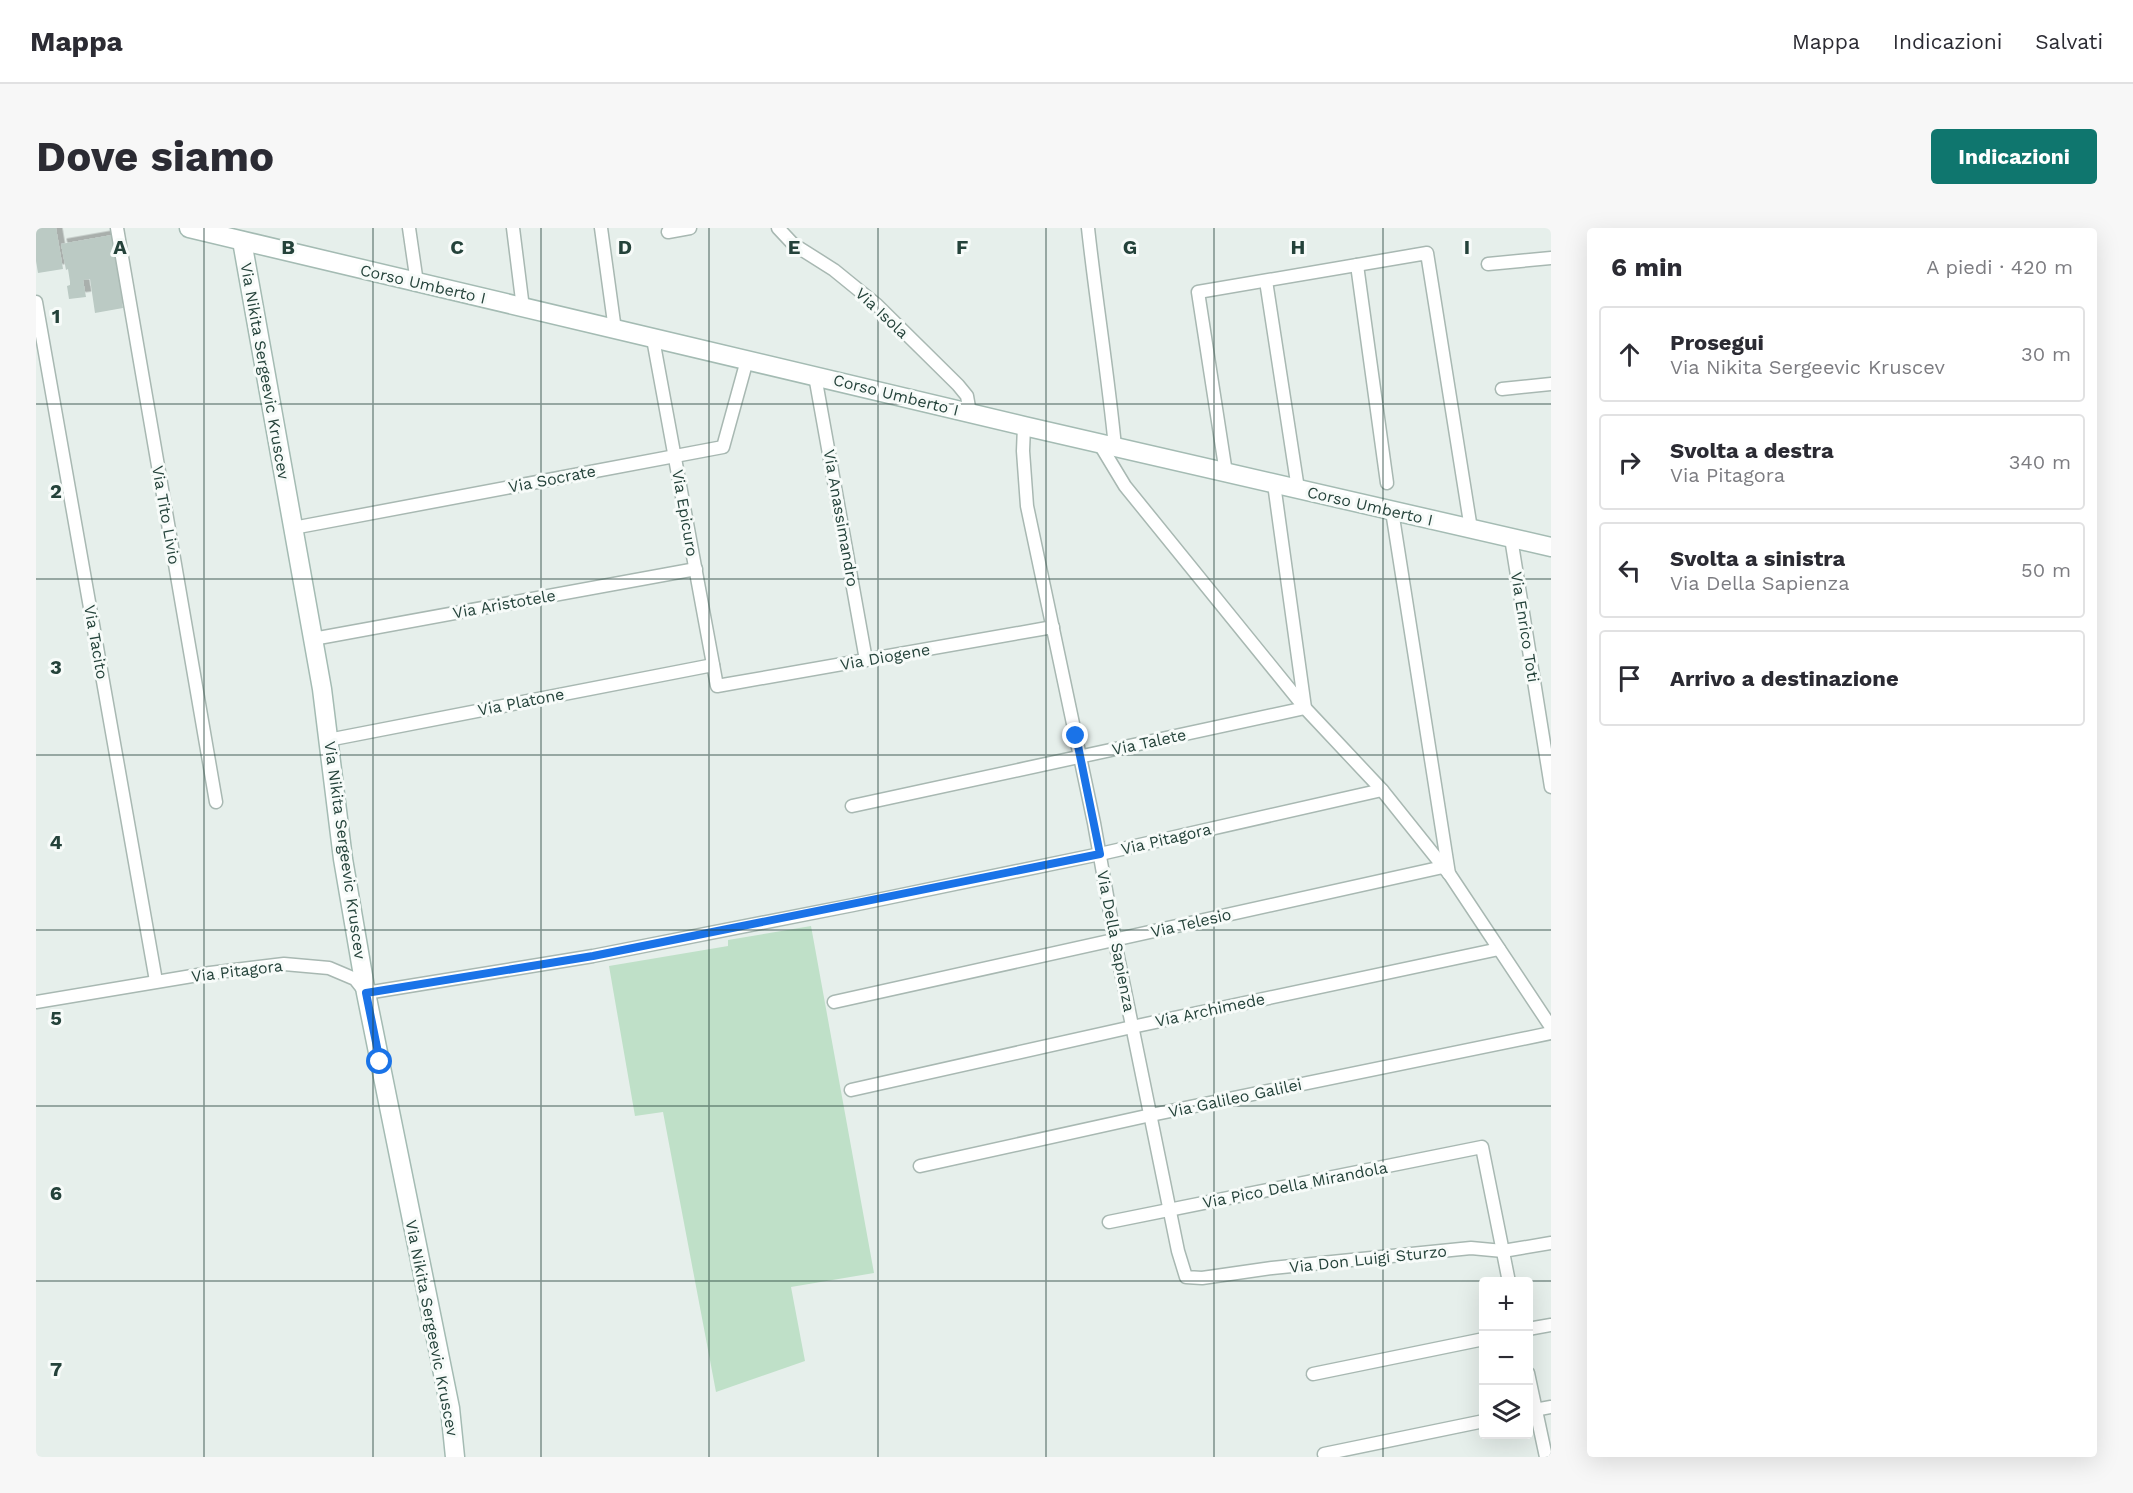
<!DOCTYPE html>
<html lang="it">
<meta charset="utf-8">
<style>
:root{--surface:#fff;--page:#f7f7f7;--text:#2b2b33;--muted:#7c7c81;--line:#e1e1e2;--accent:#0f766e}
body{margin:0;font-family:"Work Sans",sans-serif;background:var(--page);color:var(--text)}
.controls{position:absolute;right:18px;bottom:18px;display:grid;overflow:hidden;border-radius:6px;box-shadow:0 6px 24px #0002}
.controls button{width:54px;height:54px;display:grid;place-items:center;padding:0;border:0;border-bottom:2px solid var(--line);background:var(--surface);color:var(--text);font:30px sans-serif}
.stop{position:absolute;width:18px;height:18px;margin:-14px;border:4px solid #1a73e8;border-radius:50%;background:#fff}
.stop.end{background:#1a73e8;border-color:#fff;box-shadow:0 2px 6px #0008}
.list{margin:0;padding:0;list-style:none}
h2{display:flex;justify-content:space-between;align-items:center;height:78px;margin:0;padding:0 24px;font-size:26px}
h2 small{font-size:20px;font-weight:400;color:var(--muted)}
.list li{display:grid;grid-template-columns:39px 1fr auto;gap:18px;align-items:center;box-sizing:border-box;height:96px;margin:0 12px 12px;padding:0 12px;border:2px solid var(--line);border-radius:6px}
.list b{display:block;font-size:22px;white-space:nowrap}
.list p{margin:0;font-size:20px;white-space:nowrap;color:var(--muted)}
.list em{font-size:20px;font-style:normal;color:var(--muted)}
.icon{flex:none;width:33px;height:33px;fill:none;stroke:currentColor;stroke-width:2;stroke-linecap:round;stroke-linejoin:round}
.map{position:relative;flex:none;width:1515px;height:1229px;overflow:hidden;border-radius:6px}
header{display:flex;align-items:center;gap:36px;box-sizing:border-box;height:84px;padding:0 30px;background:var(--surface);border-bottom:2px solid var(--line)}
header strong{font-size:28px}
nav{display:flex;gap:33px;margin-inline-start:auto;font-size:21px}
.intro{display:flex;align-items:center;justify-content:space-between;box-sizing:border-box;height:144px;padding:0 36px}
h1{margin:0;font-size:42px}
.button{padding:15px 27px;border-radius:6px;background:var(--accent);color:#fff;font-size:21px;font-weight:700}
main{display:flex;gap:36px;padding:0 36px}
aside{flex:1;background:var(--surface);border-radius:6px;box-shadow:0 6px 24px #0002}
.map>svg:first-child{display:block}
.grass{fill:#bfe0c8}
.building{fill:#bbcac4;filter:url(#shadow)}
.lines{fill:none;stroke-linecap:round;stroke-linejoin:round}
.street-casing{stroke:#a8b8b2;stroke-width:15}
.secondary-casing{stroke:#a4bbb3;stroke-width:21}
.street{stroke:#fff;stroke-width:12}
.secondary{stroke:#fff;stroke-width:18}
.route{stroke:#1a73e8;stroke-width:8}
.grid{fill:none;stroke:#24423a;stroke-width:1.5;stroke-opacity:0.55}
.labels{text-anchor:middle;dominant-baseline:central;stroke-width:6;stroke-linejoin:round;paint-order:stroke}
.street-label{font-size:16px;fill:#24423a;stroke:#f7fbf9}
.grid-label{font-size:20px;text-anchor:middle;font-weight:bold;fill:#24423a;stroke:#f7fbf9;stroke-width:6;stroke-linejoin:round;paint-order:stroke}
</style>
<header>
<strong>Mappa</strong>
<nav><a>Mappa</a><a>Indicazioni</a><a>Salvati</a></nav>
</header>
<div class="intro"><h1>Dove siamo</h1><a class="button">Indicazioni</a></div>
<main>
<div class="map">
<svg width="1515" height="1229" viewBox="0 0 1515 1229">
<defs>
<filter id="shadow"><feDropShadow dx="5.5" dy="-5.5" stdDeviation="0" flood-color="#0004"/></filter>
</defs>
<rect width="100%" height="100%" fill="#e6efeb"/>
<polygon class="grass" points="775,698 838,1045 755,1059 769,1133 680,1164 627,884 599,888 573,738 692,718 692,712"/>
<g class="building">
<polygon points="0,0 20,0 27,41 2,45 0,33"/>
<polygon points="76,7 87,80 59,85 54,51 47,52 50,69 33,71 31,58 34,57 34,54 32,41 30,42 25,16"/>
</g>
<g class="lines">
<defs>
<g id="street">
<polyline points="81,0 180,574"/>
<polyline points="373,0 381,55"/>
<polyline points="477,0 487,80"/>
<polyline points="565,0 579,102"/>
<polyline points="742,0 757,16 798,42 841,77 922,157 931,168 934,185"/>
<path d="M 1052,0 C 1060,73 1072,146 1079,219"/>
<polyline points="632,4 654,0"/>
<polyline points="1452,36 1515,30"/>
<polyline points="1321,37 1351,255"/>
<polyline points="1230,53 1262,261"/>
<polyline points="0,74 120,753"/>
<polyline points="617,111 681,458 1017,399"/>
<polyline points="779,148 830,432"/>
<polyline points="1466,161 1515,156"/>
<polyline points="988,198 987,223 991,278 1058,595 1082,729 1142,1023 1150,1049 1166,1050 1236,1040 1435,1020 1467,1023 1515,1015"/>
<polyline points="1063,215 1089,258 1269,480 1346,562 1414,647 1515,799"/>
<polyline points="1190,245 1162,64 1391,25 1435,301"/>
<polyline points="1356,283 1413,646"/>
<polyline points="257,300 687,219 711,132"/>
<polyline points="1475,310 1515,559"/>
<polyline points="277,411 660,341"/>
<polyline points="292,512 677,437"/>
<polyline points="816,578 1269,480 1238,256"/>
<polyline points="0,774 174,745 248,736 293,740 319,751 330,765 557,728 817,677 1064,626 1346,562"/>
<polyline points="798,774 1407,639"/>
<polyline points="815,862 1096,799 1463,721"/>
<polyline points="884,938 1115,887 1515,805"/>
<polyline points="1073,994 1446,919 1473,1054"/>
<polyline points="1492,1101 1515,1097"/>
<polyline points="1492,1145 1510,1229"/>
<polyline points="1277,1146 1448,1111"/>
<polyline points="1493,1183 1515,1179"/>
<polyline points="1288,1226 1448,1193"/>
</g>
<g id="secondary">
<polyline points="153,0 988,198 1515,319"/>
<polyline points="206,13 286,461 307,631 330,765 414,1180 419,1229"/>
</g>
</defs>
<use href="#street" class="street-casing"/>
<use href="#secondary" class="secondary-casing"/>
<use href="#street" class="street"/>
<use href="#secondary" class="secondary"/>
</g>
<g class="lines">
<polyline class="route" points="344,834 330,765 557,728 1064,626 1040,508"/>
</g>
<path class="grid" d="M 168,0 L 168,1229M 337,0 L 337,1229M 505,0 L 505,1229M 673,0 L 673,1229M 842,0 L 842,1229M 1010,0 L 1010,1229M 1178,0 L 1178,1229M 1347,0 L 1347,1229M 0,176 L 1515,176M 0,351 L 1515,351M 0,527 L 1515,527M 0,702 L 1515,702M 0,878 L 1515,878M 0,1053 L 1515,1053"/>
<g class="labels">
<g class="street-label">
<text transform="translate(387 56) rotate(13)">Corso Umberto I</text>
<text transform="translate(846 85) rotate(43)">Via Isola</text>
<text transform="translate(229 143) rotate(80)">Via Nikita Sergeevic Kruscev</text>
<text transform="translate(860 167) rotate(14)">Corso Umberto I</text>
<text transform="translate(516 251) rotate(-11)">Via Socrate</text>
<text transform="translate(1334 278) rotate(13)">Corso Umberto I</text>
<text transform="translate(649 285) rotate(80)">Via Epicuro</text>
<text transform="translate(130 287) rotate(80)">Via Tito Livio</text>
<text transform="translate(805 290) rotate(80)">Via Anassimandro</text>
<text transform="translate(468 376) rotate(-10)">Via Aristotele</text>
<text transform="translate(1489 399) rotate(81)">Via Enrico Toti</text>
<text transform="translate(60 414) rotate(80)">Via Tacito</text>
<text transform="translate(849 429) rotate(-10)">Via Diogene</text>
<text transform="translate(485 474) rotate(-11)">Via Platone</text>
<text transform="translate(1113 514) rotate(-12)">Via Talete</text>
<text transform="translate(1130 611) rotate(-13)">Via Pitagora</text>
<text transform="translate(309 622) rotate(82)">Via Nikita Sergeevic Kruscev</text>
<text transform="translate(1155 695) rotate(-13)">Via Telesio</text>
<text transform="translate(1080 713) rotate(79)">Via Della Sapienza</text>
<text transform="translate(201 743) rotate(-7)">Via Pitagora</text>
<text transform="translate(1174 782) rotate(-12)">Via Archimede</text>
<text transform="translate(1199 870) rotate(-12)">Via Galileo Galilei</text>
<text transform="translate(1259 957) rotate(-11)">Via Pico Della Mirandola</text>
<text transform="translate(1332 1031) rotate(-6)">Via Don Luigi Sturzo</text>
<text transform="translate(396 1100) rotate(79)">Via Nikita Sergeevic Kruscev</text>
</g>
</g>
<g class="grid-label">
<text x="84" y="26">A</text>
<text x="252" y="26">B</text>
<text x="421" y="26">C</text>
<text x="589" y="26">D</text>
<text x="758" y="26">E</text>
<text x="926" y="26">F</text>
<text x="1094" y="26">G</text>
<text x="1262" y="26">H</text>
<text x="1431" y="26">I</text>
<text x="20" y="95">1</text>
<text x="20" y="270">2</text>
<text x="20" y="446">3</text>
<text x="20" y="621">4</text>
<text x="20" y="797">5</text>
<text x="20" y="972">6</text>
<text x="20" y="1148">7</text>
</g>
</svg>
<div class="controls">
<button>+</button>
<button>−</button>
<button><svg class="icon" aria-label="layers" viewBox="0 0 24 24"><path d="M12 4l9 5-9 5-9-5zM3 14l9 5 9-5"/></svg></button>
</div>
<div class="stop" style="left:344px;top:834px"></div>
<div class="stop end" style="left:1040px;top:508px"></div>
</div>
<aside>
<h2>6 min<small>A piedi · 420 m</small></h2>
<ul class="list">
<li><svg class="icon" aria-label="ahead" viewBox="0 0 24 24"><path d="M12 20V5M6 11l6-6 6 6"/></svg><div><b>Prosegui</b><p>Via Nikita Sergeevic Kruscev</p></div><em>30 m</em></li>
<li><svg class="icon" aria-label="right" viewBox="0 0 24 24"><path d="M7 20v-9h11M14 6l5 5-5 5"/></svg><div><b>Svolta a destra</b><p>Via Pitagora</p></div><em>340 m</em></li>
<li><svg class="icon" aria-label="left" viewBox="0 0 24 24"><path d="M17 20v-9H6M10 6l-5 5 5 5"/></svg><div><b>Svolta a sinistra</b><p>Via Della Sapienza</p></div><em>50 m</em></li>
<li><svg class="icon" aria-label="arrive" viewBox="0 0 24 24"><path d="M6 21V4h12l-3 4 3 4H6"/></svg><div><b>Arrivo a destinazione</b></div></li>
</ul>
</aside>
</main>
